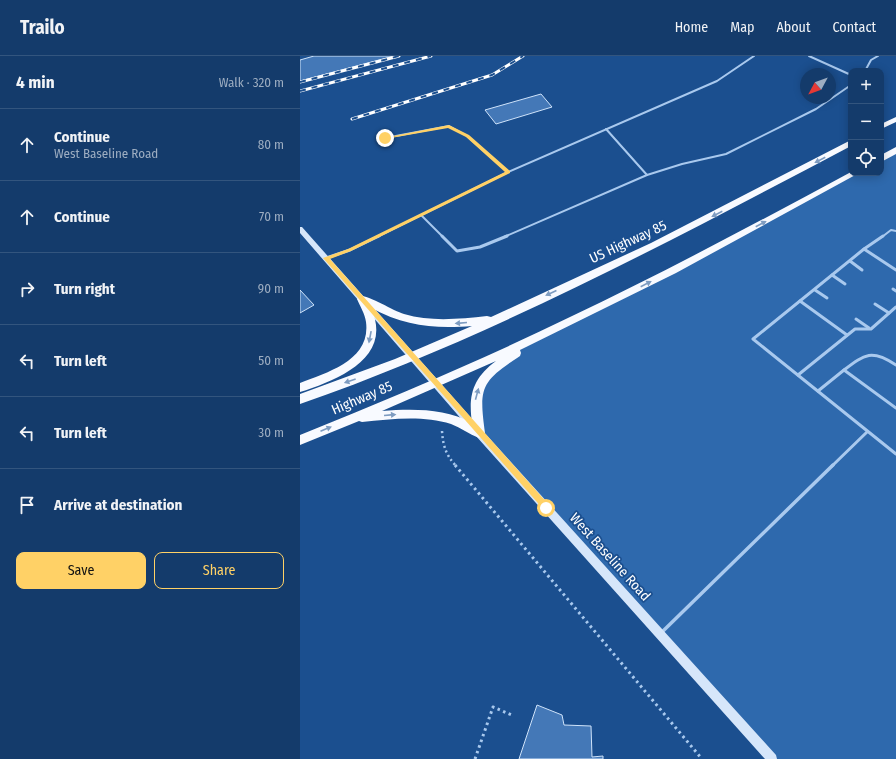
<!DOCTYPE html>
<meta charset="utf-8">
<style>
:root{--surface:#143b6b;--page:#214673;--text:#f1f3f6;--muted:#9dadc1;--line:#33557e;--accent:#ffd166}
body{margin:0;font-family:"Fira Sans Condensed",sans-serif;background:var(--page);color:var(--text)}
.controls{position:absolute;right:12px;top:12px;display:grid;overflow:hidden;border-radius:8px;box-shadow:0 2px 10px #0003}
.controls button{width:36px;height:36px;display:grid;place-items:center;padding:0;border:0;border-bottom:1px solid var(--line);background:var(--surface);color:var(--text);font:20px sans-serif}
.compass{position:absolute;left:500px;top:12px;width:36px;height:36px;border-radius:50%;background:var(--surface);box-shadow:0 2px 10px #0003;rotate:229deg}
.stop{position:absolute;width:12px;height:12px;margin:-9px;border:3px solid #ffd166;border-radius:50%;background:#fff}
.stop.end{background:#ffd166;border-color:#fff;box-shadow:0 1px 4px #0008}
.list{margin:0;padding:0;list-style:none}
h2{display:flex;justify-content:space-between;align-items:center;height:52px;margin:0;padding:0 16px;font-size:17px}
h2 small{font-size:13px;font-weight:400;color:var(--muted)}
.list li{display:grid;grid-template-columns:26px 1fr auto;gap:12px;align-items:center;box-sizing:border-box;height:72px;padding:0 16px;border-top:1px solid var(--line)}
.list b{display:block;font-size:15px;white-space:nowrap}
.list p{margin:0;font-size:13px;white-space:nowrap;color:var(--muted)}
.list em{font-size:13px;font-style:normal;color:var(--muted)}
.actions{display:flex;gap:8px;padding:12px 16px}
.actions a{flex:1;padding:9px 0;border:1px solid var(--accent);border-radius:8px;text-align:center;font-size:14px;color:var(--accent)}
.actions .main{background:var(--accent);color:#111}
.icon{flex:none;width:22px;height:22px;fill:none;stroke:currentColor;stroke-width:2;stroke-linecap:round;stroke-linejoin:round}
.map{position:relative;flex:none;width:596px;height:703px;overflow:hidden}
header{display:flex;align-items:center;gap:24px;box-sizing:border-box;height:56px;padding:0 20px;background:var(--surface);border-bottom:1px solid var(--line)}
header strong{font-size:19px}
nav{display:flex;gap:22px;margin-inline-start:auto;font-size:14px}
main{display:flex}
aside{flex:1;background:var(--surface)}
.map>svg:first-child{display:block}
.green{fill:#2e69ad}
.building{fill:#4478b7;stroke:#cfe3fa}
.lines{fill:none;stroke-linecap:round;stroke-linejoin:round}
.path-far1{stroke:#a9c9ee;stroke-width:2.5;stroke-dasharray:2 3;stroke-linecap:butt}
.path{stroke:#a9c9ee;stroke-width:3;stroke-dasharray:2.5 3.5;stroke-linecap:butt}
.service-far2{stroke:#a9c9ee;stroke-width:2}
.service-far1{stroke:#a9c9ee;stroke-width:3}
.service{stroke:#a9c9ee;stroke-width:3.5}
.secondary{fill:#d6e6fa;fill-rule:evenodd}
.trunk{fill:#f8faff;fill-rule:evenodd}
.rail-casing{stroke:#fff;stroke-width:3}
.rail{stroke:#1b4f8f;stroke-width:2;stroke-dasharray:6;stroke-linecap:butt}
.oneway{fill:#7e9cc1}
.route{fill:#ffd166}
.labels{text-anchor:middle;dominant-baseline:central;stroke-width:3.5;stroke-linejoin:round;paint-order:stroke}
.street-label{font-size:14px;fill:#fff;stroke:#1b4f8f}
</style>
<header>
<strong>Trailo</strong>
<nav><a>Home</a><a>Map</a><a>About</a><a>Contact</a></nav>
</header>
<main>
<aside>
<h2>4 min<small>Walk · 320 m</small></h2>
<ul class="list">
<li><svg class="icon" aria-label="ahead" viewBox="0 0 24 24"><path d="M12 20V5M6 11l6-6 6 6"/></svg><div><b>Continue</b><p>West Baseline Road</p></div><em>80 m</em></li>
<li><svg class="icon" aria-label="ahead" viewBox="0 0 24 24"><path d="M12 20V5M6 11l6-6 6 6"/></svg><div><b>Continue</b></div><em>70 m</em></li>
<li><svg class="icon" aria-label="right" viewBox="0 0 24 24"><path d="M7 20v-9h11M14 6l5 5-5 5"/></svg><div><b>Turn right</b></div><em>90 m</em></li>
<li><svg class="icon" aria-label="left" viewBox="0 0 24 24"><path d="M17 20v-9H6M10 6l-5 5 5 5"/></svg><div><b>Turn left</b></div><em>50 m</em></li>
<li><svg class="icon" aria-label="left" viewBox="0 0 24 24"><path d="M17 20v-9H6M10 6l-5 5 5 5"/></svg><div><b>Turn left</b></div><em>30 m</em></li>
<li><svg class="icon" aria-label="arrive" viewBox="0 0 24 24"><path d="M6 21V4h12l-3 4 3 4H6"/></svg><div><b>Arrive at destination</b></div></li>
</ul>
<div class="actions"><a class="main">Save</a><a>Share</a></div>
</aside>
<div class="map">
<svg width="596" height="703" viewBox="0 0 596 703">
<rect width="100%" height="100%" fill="#1b4f8f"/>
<polygon class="green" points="596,94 596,703 472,703 179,377 176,338 207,303 239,281 555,117 581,117 581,103"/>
<g class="building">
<polygon points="14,0 94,0 0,25 0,4"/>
<polygon points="241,38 252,51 196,68 185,54"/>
<polygon points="0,234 14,249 0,257"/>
<polygon points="237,649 262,659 264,669 291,670 292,701 303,700 303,703 219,703"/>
</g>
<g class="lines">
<path class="path-far1" d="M 142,375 C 143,390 146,399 156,410"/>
<g class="path">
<polyline points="155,409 402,703"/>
<polyline points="175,703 193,651 214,660"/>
</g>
<g class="service-far2">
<polyline points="509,0 551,19"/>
<polyline points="565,15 571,4 578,0"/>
<polyline points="306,73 347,119 382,108 426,98 516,53 551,29"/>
<polyline points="85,82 149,70 167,80 208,116"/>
<polyline points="121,159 143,181"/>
<polyline points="77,181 208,116 417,25 454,0"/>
<polyline points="204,181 347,119"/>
<polyline points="582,181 591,174 596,175"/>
</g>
<g class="service-far1">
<polyline points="142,180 157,195 180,191 207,180"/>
<polyline points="583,180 564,193 453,283 596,398"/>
<polyline points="564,193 596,214"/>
<polyline points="26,202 50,194 79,180"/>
<polyline points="550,205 562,214"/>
<polyline points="532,219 545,228"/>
<polyline points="593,233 596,235"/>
<polyline points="515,234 527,242"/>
<polyline points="500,245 547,279"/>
<polyline points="575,248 589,257"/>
<polyline points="556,263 569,272"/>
<path d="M 544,314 C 565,298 572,293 596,309"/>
<polyline points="498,319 555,273 571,273 596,251"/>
<polyline points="518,335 544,314 596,352"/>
<polyline points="532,410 567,376"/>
</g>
<polyline class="service" points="361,577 533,409"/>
<polygon class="secondary" points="0,171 2,171 182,374 476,699 477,703 465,703 176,380 0,177"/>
<g class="trunk">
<polygon points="596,61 596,66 581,73 581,68"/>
<path d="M 551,84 L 551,90 C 372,184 192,281 0,348 L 0,338 L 95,303 L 172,270 C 134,273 105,270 71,252 C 94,302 37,324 0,336 L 0,327 C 28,316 71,304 66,266 C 65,258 60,250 57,243 L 59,240 C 67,238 93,255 104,258 C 131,266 159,263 187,260 L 191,261 L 351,187 Z"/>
<polygon points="596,91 596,98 581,106 581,99"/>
<path d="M 551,116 L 551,117 L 559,117 L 376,217 L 220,294 L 221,297 L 220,300 C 180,326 179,332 185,377 L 183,380 L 179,382 C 169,378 161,372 151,368 C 123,359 91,363 62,366 L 59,365 L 0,389 L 0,379 C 91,342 182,304 270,261 C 365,216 458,166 551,116 ZM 196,305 C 173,322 168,339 172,367 C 145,352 112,353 82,355 Z"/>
</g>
<defs>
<g id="rail">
<polyline points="0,26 99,0"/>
<polyline points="0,35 131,0"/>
<polyline points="52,63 192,19 223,0"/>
</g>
</defs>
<use href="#rail" class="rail-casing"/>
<use href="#rail" class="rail"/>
</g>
<defs><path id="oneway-solid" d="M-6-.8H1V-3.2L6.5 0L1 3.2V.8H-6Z"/></defs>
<g class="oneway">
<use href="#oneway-solid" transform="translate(520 104) rotate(152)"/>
<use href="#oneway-solid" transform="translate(417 158) rotate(153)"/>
<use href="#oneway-solid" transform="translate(461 168) rotate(-28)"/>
<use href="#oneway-solid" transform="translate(346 228) rotate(-27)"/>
<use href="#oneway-solid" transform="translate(251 237) rotate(155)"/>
<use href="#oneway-solid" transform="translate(161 267) rotate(175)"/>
<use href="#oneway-solid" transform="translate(70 281) rotate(101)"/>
<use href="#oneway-solid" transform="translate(50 325) rotate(161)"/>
<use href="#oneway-solid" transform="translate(177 338) rotate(-75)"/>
<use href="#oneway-solid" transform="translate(90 359) rotate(-5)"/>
<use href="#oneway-solid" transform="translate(26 373) rotate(-23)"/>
</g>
<polygon class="route" points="149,69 169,79 210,115 210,117 51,195 30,203 249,449 249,454 246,455 244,454 23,202 48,193 205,116 166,81 148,72 85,83 83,82"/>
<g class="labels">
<g class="street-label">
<text transform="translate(328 186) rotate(-25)">US Highway 85</text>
<text transform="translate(62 342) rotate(-23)">Highway 85</text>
<text transform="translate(310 501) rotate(48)">West Baseline Road</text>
</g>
</g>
</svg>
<div class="controls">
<button>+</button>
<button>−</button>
<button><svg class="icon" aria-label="locate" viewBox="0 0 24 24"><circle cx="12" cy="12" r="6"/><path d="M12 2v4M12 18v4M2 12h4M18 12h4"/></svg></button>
</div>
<svg class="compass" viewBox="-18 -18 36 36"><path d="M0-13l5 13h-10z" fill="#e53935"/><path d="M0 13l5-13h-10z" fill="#9dadc1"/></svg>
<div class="stop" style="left:246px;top:452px"></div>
<div class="stop end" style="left:85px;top:82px"></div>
</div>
</main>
